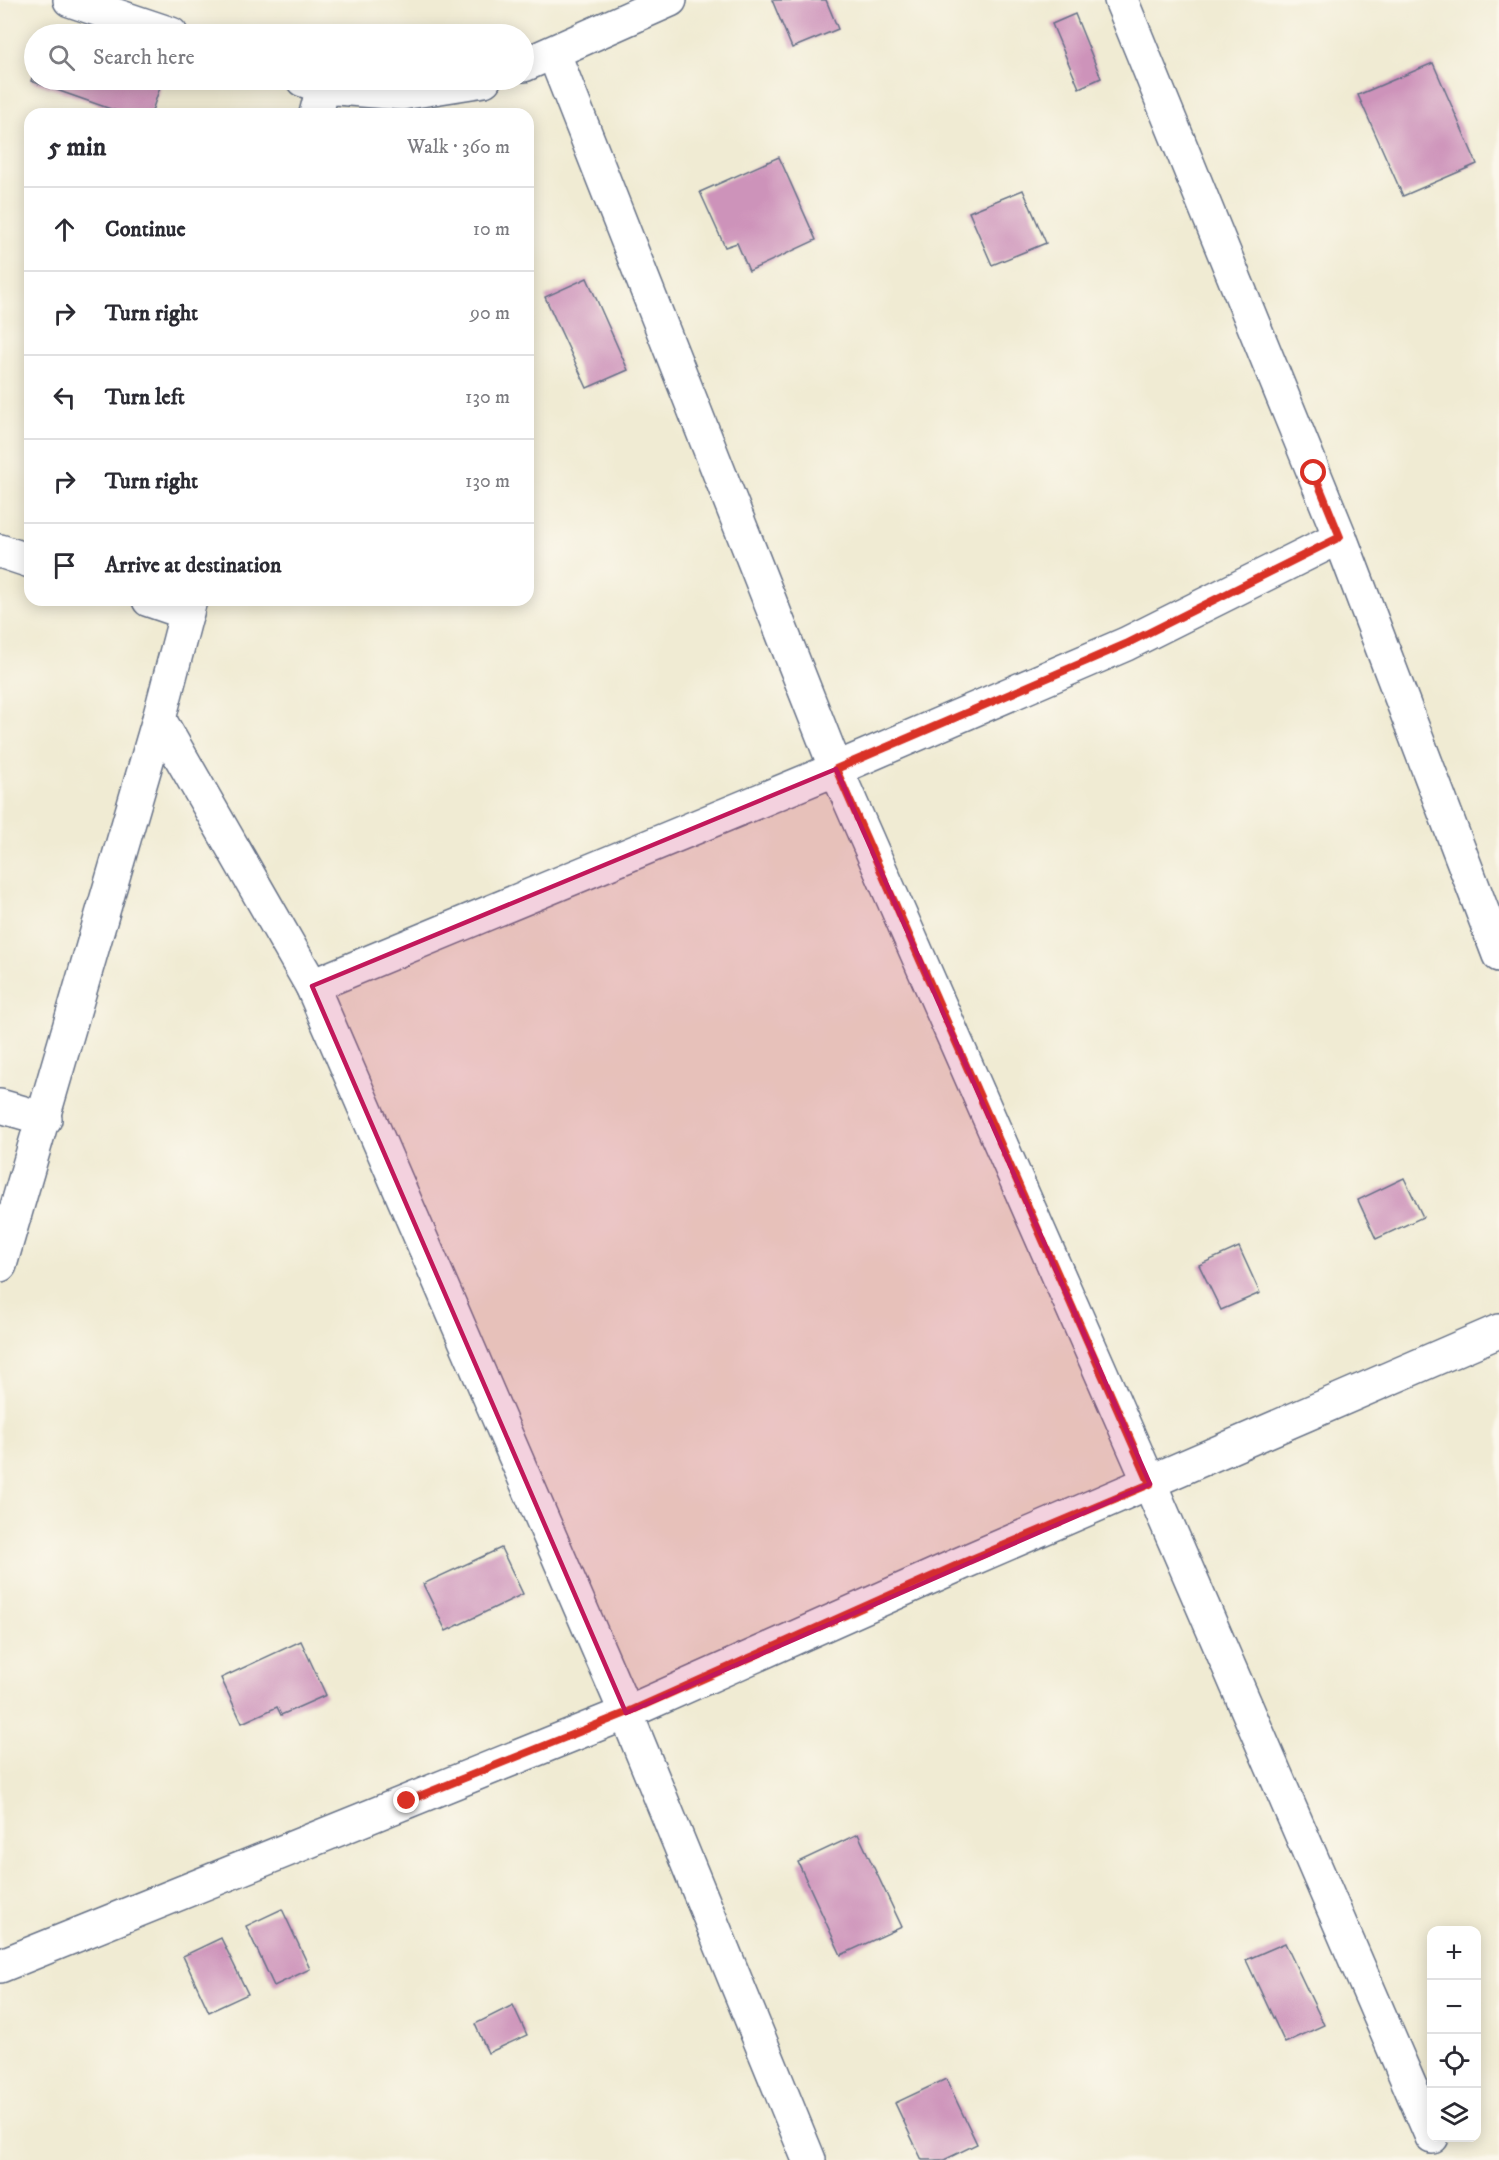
<!DOCTYPE html>
<meta charset="utf-8">
<style>
:root{--surface:#fff;--page:#f2f2f3;--text:#2b2b33;--muted:#7c7c81;--line:#e1e1e2}
body{margin:0;font-family:"IM FELL DW Pica",serif;background:var(--page);color:var(--text)}
.controls{position:absolute;right:18px;bottom:18px;display:grid;overflow:hidden;border-radius:12px;box-shadow:0 3px 15px #0003}
.controls button{width:54px;height:54px;display:grid;place-items:center;padding:0;border:0;border-bottom:2px solid var(--line);background:var(--surface);color:var(--text);font:30px sans-serif}
.stop{position:absolute;width:18px;height:18px;margin:-14px;border:4px solid #d93025;border-radius:50%;background:#fff}
.stop.end{background:#d93025;border-color:#fff;box-shadow:0 2px 6px #0008}
.list{margin:0;padding:0;list-style:none}
h2{display:flex;justify-content:space-between;align-items:center;height:78px;margin:0;padding:0 24px;font-size:26px}
h2 small{font-size:20px;font-weight:400;color:var(--muted)}
.list li{display:grid;grid-template-columns:39px 1fr auto;gap:18px;align-items:center;box-sizing:border-box;height:84px;padding:0 24px;border-top:2px solid var(--line)}
.list b{display:block;font-size:22px;white-space:nowrap}
.list em{font-size:20px;font-style:normal;color:var(--muted)}
.icon{flex:none;width:33px;height:33px;fill:none;stroke:currentColor;stroke-width:2;stroke-linecap:round;stroke-linejoin:round}
.map{position:relative;flex:none;width:1499px;height:2160px;overflow:hidden}
.search{position:absolute;background:var(--surface);box-shadow:0 3px 15px #0003;left:24px;top:24px;width:510px;height:66px;display:flex;align-items:center;gap:15px;box-sizing:border-box;padding:0 21px;border-radius:33px;color:var(--muted);font-size:22px}
.panel{position:absolute;background:var(--surface);box-shadow:0 3px 15px #0003;left:24px;top:108px;width:510px;height:498px;border-radius:18px}
.map>svg:first-child{display:block}
.building{fill:#cd93ba}
.lines{fill:none;stroke-linecap:round;stroke-linejoin:round}
.minor-casing{stroke:#667187;stroke-width:36}
.minor{stroke:#fff;stroke-width:33}
.route{stroke:#d93025;stroke-width:8}
.marked{fill:#c2185b;fill-opacity:0.2;stroke:#c2185b;stroke-width:4.5;stroke-linejoin:round}
</style>
<div class="map">
<svg width="1499" height="2160" viewBox="0 0 1499 2160">
<rect width="100%" height="100%" fill="#fbf7ec"/>
<filter id="ink" filterUnits="userSpaceOnUse"><feTurbulence type="fractalNoise" baseFrequency=".0167" numOctaves="2"/><feDisplacementMap in="SourceGraphic" scale="12" xChannelSelector="R" yChannelSelector="G"/><feConvolveMatrix kernelMatrix="1 2 1 2 8 2 1 2 1" color-interpolation-filters="sRGB"/></filter>
<filter id="wash" filterUnits="userSpaceOnUse"><feTurbulence type="fractalNoise" baseFrequency=".008" numOctaves="4" result="noise"/><feDisplacementMap in="SourceGraphic" scale="24" xChannelSelector="R" yChannelSelector="G"/><feGaussianBlur stdDeviation="1.35" result="paint"/><feColorMatrix in="noise" values="0 0 0 0 0 0 0 0 0 0 0 0 0 0 0 0 0 1.4 0 .05"/><feComposite in="paint" operator="in"/></filter>
<g filter="url(#wash)">
<rect width="100%" height="100%" fill="#f0ebd3"/>
<g id="blocks">
<g class="building">
<polygon points="772,0 826,0 838,29 792,48"/>
<polygon points="1075,14 1101,78 1079,88 1052,24"/>
<polygon points="1433,63 1477,164 1403,196 1358,95"/>
<polygon points="34,72 34,80 138,80 160,87 151,114 125,114 31,81"/>
<polygon points="779,157 816,240 749,271 737,243 725,247 700,192"/>
<polygon points="1023,190 1046,243 992,265 969,212"/>
<polygon points="587,278 628,370 587,388 545,297"/>
<polygon points="1404,1178 1423,1217 1376,1239 1358,1200"/>
<polygon points="1239,1247 1260,1293 1221,1310 1199,1265"/>
<polygon points="501,1548 523,1594 446,1631 423,1584"/>
<polygon points="301,1641 326,1695 281,1715 277,1707 242,1723 221,1678"/>
<polygon points="858,1834 902,1927 841,1955 798,1862"/>
<polygon points="282,1909 310,1969 274,1986 246,1926"/>
<polygon points="221,1938 248,1994 209,2012 183,1956"/>
<polygon points="1285,1943 1324,2025 1285,2043 1246,1960"/>
<polygon points="513,2005 527,2035 488,2053 475,2024"/>
<polygon points="946,2079 977,2144 944,2160 922,2160 895,2103"/>
</g>
</g>
</g>
<g filter="url(#ink)">
<use href="#blocks" fill-opacity="0" stroke="#667187" stroke-width="1.5"/>
<g class="lines">
<defs>
<g id="minor">
<polyline points="70,0 171,34"/>
<polyline points="1121,0 1340,537 1499,955"/>
<polyline points="554,54 836,769 1150,1484 1432,2137"/>
<polyline points="524,65 670,0"/>
<polyline points="303,80 323,87 402,93 484,80"/>
<polyline points="316,114 323,87"/>
<polyline points="0,551 30,561"/>
<polyline points="149,600 187,613"/>
<polyline points="159,719 312,986 626,1713 809,2160"/>
<polyline points="312,986 836,769 1126,644 1340,537"/>
<polyline points="0,1106 45,1119"/>
<polyline points="0,1265 159,719 190,600"/>
<polyline points="0,1966 626,1713 960,1564 1499,1331"/>
</g>
</defs>
<use href="#minor" class="minor-casing"/>
<use href="#minor" class="minor"/>
</g>
</g>
<g class="lines" filter="url(#ink)">
<polyline class="route" points="407,1801 626,1713 960,1564 1150,1484 836,769 1126,644 1340,537 1314,473"/>
</g>
<path class="marked" d="M 836,769 L 1150,1484 L 626,1713 L 312,986 Z"/>
</svg>
<div class="controls">
<button>+</button>
<button>−</button>
<button><svg class="icon" aria-label="locate" viewBox="0 0 24 24"><circle cx="12" cy="12" r="6"/><path d="M12 2v4M12 18v4M2 12h4M18 12h4"/></svg></button>
<button><svg class="icon" aria-label="layers" viewBox="0 0 24 24"><path d="M12 4l9 5-9 5-9-5zM3 14l9 5 9-5"/></svg></button>
</div>
<div class="stop" style="left:1314px;top:473px"></div>
<div class="stop end" style="left:407px;top:1801px"></div>
<div class="search"><svg class="icon" aria-label="search" viewBox="0 0 24 24"><circle cx="10" cy="10" r="6"/><path d="M15 15l6 6"/></svg>Search here</div>
<section class="panel">
<h2>5 min<small>Walk · 360 m</small></h2>
<ul class="list">
<li><svg class="icon" aria-label="ahead" viewBox="0 0 24 24"><path d="M12 20V5M6 11l6-6 6 6"/></svg><div><b>Continue</b></div><em>10 m</em></li>
<li><svg class="icon" aria-label="right" viewBox="0 0 24 24"><path d="M7 20v-9h11M14 6l5 5-5 5"/></svg><div><b>Turn right</b></div><em>90 m</em></li>
<li><svg class="icon" aria-label="left" viewBox="0 0 24 24"><path d="M17 20v-9H6M10 6l-5 5 5 5"/></svg><div><b>Turn left</b></div><em>130 m</em></li>
<li><svg class="icon" aria-label="right" viewBox="0 0 24 24"><path d="M7 20v-9h11M14 6l5 5-5 5"/></svg><div><b>Turn right</b></div><em>130 m</em></li>
<li><svg class="icon" aria-label="arrive" viewBox="0 0 24 24"><path d="M6 21V4h12l-3 4 3 4H6"/></svg><div><b>Arrive at destination</b></div></li>
</ul>
</section>
</div>
